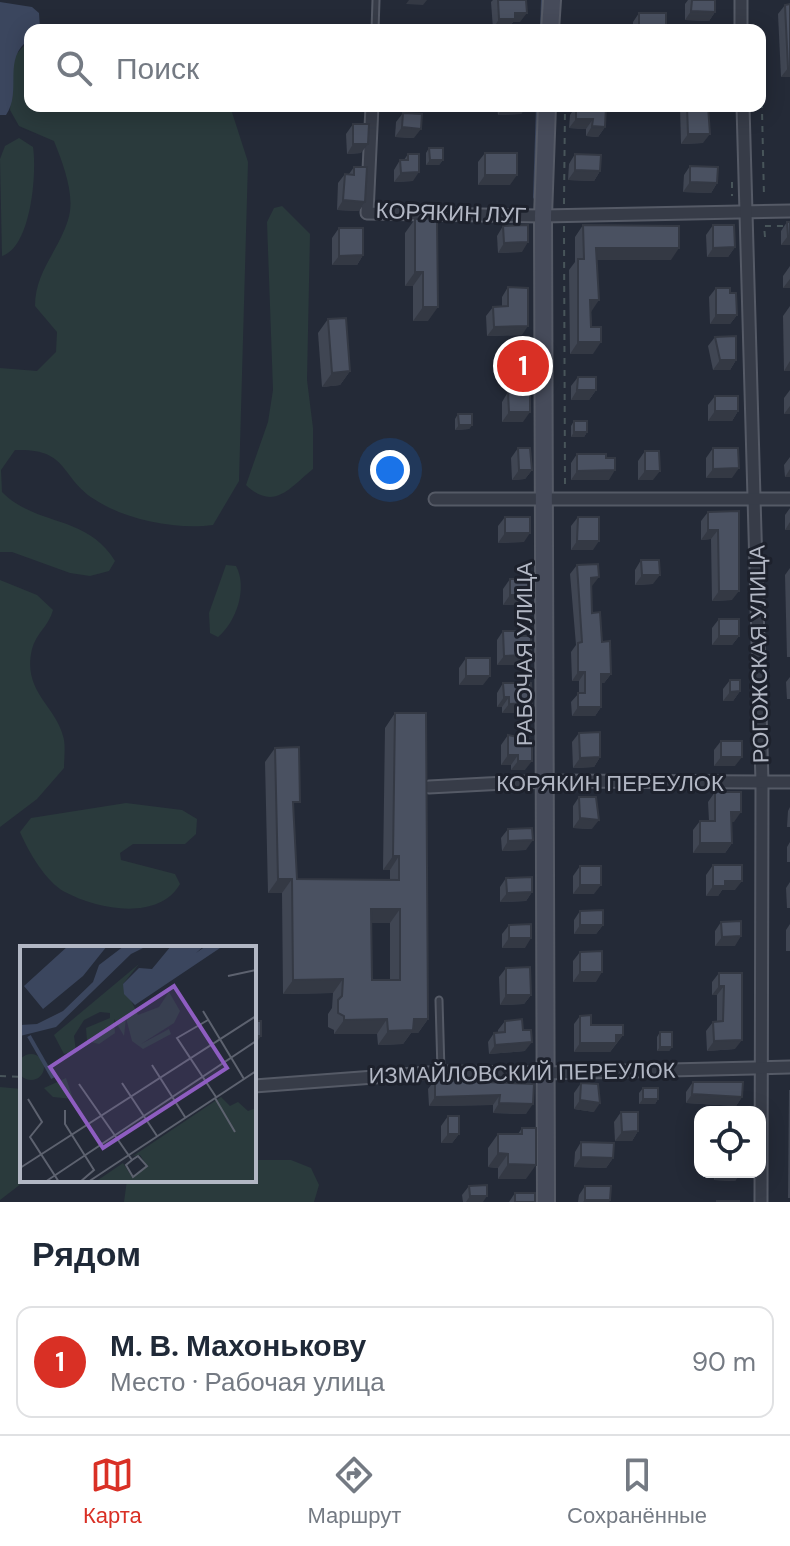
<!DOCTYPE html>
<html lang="ru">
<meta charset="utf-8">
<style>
:root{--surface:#fff;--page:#f2f2f3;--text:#1f2937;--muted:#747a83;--line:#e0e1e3;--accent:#d93025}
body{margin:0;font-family:"DM Sans",sans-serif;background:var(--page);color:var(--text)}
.controls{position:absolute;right:24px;bottom:24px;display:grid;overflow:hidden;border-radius:16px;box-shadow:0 4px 20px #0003}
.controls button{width:72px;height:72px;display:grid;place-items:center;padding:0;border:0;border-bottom:2px solid var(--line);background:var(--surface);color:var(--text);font:40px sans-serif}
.you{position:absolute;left:390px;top:470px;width:28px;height:28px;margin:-20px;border:6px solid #fff;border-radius:50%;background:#1a73e8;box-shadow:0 0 0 12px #1a73e833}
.badge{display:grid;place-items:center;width:52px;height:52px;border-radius:50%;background:var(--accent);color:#fff;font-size:26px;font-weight:700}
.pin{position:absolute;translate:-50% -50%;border:4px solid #fff;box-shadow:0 2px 8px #0006}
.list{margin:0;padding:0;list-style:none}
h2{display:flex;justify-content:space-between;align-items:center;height:104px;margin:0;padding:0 32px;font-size:34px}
h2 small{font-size:26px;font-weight:400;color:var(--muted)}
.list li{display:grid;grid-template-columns:52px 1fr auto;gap:24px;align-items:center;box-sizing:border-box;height:112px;margin:0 16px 16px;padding:0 16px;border:2px solid var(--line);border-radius:16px}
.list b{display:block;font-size:30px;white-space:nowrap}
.list p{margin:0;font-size:26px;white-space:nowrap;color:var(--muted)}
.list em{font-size:26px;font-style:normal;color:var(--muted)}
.icon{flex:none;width:44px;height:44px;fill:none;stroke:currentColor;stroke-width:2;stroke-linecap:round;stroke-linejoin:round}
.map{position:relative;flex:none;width:790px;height:1202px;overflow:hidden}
.search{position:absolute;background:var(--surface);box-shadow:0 4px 20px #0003;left:24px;right:24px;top:24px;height:88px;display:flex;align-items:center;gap:20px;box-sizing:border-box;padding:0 28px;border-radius:16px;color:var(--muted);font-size:30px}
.sheet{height:232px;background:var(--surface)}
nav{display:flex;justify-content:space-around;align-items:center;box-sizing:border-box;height:112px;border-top:2px solid var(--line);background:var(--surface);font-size:22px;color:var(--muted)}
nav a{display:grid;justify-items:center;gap:4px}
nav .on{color:var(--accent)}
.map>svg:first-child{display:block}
.green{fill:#2a3a3c}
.water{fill:#3b465e}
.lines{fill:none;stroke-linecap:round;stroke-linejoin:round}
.stream{stroke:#3b465e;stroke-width:4}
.service-casing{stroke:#555a66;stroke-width:9}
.minor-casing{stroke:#555a66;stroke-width:15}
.secondary-casing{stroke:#555a66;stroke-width:20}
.path{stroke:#48555a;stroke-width:2;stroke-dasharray:6 6;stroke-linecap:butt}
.service{stroke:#373c48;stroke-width:5}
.minor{stroke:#373c48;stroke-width:11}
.secondary{stroke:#464b5a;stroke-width:16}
.wall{fill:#404653;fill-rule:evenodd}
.shaded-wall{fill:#343944}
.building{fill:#4a5161;stroke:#343944;stroke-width:2;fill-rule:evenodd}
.labels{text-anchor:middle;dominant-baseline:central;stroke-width:6;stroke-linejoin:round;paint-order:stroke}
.street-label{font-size:22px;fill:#b2b7c4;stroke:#1d212c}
.inset-river{fill:none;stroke:#3b465e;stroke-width:4}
.inset-road{fill:none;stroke:#5d626f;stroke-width:2}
.view{fill:#8e5dc1;fill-opacity:0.15;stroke:#8e5dc1;stroke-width:4}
.inset-edge{fill:none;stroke:#b2b7c4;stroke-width:4}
</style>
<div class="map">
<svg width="790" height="1202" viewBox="0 0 790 1202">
<rect width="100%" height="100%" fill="#242a37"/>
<g class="green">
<path d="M 30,39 L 30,106 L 230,106 L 248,162 L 239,481 L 213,525 C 177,530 125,520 94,499 C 59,476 69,448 15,450 L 1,470 L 2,492 C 37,527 86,514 115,561 L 109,571 L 90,576 L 70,573 L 12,552 L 0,552 L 0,368 L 37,371 L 56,352 L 57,332 L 35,306 C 35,272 58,252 68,220 C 76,196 63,164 54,141 L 19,126 L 10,110 L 14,57 Z"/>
<path d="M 19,138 L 33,147 C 37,173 31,247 2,256 L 0,159 L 5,146 Z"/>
<path d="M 282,206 L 310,234 L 307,380 L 313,428 L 313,469 C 292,485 275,513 246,485 L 268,422 L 273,390 L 267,222 L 274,208 Z"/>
<path d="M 226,565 L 236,566 C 248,588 236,622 218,637 L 210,633 L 209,613 Z"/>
<path d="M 0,580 L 37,595 L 53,610 C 49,626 36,633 32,649 C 22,691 55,705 63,736 C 66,745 64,758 64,768 L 37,799 L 0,827 Z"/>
<path d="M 126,803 L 182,810 L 197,819 L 196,834 L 185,844 L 133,844 L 120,853 L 121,860 L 175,874 L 180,884 C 159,921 98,910 65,892 C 46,882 28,851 20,832 L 31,818 Z"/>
<polygon points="0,1087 22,1089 22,1180 26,1180 0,1200"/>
<polygon points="254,1160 291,1160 311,1168 319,1185 314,1202 124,1202 127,1180 254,1180"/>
</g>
<path class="water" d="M 0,2 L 32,7 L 39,13 L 40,29 L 30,30 L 30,39 C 1,58 23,91 6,115 L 0,115 Z"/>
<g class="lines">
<g class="stream">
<polyline points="542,30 543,0"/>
<polyline points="535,197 538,106"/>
</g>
<defs>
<g id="service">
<polyline points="375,30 376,0"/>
<polyline points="439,1000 441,1071"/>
</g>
<g id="minor">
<polyline points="741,0 741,30"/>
<polyline points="372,106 367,213 543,216 790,211"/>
<polyline points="743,106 762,782 761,1202"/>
<polyline points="435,499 790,499"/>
<polyline points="429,787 546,781 790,782"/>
<polyline points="254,1086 441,1072 545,1073 790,1067"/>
</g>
<g id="secondary">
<polyline points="550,30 552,0"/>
<polyline points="546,1202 543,216 547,106"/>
</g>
</defs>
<use href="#service" class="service-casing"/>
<use href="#minor" class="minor-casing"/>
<use href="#secondary" class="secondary-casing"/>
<g class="path">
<polyline points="761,66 764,197"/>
<polyline points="732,182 732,196"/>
<polyline points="564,204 565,106"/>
<polyline points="564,226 565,488"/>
<polyline points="765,237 764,226 790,226"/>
<polyline points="0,1076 22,1077"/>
</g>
<use href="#service" class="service"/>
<use href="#minor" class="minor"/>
<use href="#secondary" class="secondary"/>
</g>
<g class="wall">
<polygon points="493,0 526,0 520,22 513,22 509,28 493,29 491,2"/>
<polygon points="688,0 715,0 715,12 709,21 685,20 685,4"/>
<polygon points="790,4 790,77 781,77 778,14 785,5"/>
<polygon points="639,13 666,30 602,30 604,27 633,28 633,22"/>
<polygon points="497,106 527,106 521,114 498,115"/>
<polygon points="576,106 606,106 605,127 598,137 586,136 586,129 569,128 570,115"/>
<polygon points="680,106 708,106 703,143 681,144"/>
<polygon points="403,113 414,138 395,137 396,122"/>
<polygon points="353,124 361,153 347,154 346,134"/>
<polygon points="429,148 443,160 439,165 426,165 426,153"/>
<polygon points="485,153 510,185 478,185 478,162"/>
<polygon points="408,154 413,181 394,182 394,170 400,160 404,160"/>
<polygon points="575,154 600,171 594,181 568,180 569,164"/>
<polygon points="690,166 717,183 711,193 683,192 684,175"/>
<polygon points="354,167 365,202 359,211 337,210 338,183 345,174 349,174"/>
<polygon points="437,218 428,321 413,321 413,286 405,286 405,233 415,219"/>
<polygon points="787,222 790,245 781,245 781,231"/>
<polygon points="583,225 671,260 596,260 591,312 593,354 570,354 569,270 575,262 575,237"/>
<polygon points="713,225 735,247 728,257 707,257 706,235"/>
<polygon points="503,226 522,252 498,253 497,236"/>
<polygon points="339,228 363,255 357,265 332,265 332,238"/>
<polygon points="790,266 790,288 783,288 783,276"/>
<polygon points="508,287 522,335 487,336 486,316 493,307 502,306 502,297"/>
<polygon points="716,288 730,293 737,315 730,324 710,324 709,297"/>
<polygon points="790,306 790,371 784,371 783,316"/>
<polygon points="328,319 350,371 340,385 322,387 318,333"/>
<polygon points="715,337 736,360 730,370 713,370 708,346"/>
<polygon points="501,349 530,366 523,376 495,376 494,358"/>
<polygon points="578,377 596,390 589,400 571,400 571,386"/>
<polygon points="790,390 790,414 784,414 784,398"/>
<polygon points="508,392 523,422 502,422 502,402"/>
<polygon points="715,396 738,411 732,421 708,421 708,405"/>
<polygon points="458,414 472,425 469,429 455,430 455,419"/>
<polygon points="574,421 587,432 584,437 571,437 571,426"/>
<polygon points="518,448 532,470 525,479 512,480 511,458"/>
<polygon points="713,448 732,478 706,478 706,458"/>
<polygon points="645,451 653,480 638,480 638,461"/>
<polygon points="577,454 606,458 609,480 571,480 571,463"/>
<polygon points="790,457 790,477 785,477 784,465"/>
<polygon points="790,508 790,530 785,530 785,515"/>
<polygon points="739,511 732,600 712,601 711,539 701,540 701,521 708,512"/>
<polygon points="505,517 524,542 498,543 498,526"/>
<polygon points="578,517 593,550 571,550 571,526"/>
<polygon points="641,560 653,584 635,585 635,570"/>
<polygon points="577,565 592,586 591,586 592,613 602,642 611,674 604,683 601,683 601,707 595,716 572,716 571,702 579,693 579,681 572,681 571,652 576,645 570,574"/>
<polygon points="790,568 790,657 787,657 785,575"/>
<polygon points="510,579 531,595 524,604 503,605 503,589"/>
<polygon points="719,619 739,636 732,645 712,645 712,628"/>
<polygon points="503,631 516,636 531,655 525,665 497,665 497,640"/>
<polygon points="466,658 483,685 459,685 459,668"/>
<polygon points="790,677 790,699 787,699 786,682"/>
<polygon points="730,680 740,691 733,701 723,701 723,689"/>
<polygon points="503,683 532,703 525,713 502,713 502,707 497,707 497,693"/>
<path d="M 395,713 L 428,1019 L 418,1033 L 411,1033 L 403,1044 L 378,1045 L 377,1034 L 334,1034 L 334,1030 L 328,1027 L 328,1014 L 332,1008 L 333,993 L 283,994 L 282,893 L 268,893 L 265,762 L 275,748 L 293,811 L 297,879 L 390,880 L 390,870 L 383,870 L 385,728 ZM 372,923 L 390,923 L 390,980 L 372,980 Z"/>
<polygon points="579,733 600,757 594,767 573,768 572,742"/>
<polygon points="508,735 525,770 511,770 511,765 501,765 501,745"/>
<polygon points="721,741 735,766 714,766 714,750"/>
<polygon points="715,792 734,822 731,821 732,843 725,853 693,853 693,830 700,821 709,821 708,802"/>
<polygon points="579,797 592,829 573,828 573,806"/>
<polygon points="790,807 790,827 787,827 788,811"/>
<polygon points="508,829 526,850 502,851 501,838"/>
<polygon points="790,842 790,862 787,862 787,847"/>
<polygon points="713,865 735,890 722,890 718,896 706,896 706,875"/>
<polygon points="580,866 594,894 573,894 573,876"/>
<polygon points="506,878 532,892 526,901 500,902 500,887"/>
<polygon points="790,882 790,908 787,908 786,888"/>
<polygon points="580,911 603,925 596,934 574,934 574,920"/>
<polygon points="721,922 735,946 715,946 715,931"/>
<polygon points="790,924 790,951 786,951 786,930"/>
<polygon points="509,925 525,948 502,948 502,934"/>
<polygon points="580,952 596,982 573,982 573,961"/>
<polygon points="506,968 531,995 524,1004 500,1005 499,977"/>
<polygon points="719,973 742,973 735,1049 707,1051 706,1031 713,1022 717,1021 717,995 712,995 712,982"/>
<polygon points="580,1016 591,1025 623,1035 610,1052 574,1052 574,1024"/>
<polygon points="505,1021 523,1030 525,1051 489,1054 488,1042 494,1033 498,1032 498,1030"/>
<polygon points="660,1032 672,1047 669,1051 657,1051 657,1037"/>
<polygon points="435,1080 534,1084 526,1114 493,1113 493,1105 429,1106 428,1089"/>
<polygon points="693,1082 742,1097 736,1106 686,1103 686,1092"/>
<polygon points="581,1083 594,1112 574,1109 574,1093"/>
<polygon points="643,1088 658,1099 655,1104 639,1104 639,1093"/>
<polygon points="789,1090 790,1090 790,1198 788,1198"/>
<polygon points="621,1112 638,1131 632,1141 615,1141 614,1122"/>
<polygon points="448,1116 459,1134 452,1143 441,1143 441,1126"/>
<polygon points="522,1128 526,1179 498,1179 498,1168 488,1167 488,1148 498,1134 518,1134"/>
<polygon points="581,1142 613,1158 606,1168 574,1167 575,1152"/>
<polygon points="715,1172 741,1172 735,1181 714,1180"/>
<polygon points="469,1186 483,1202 463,1202 462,1195"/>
<polygon points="585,1186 610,1200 609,1202 578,1202 579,1195"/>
<polygon points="515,1193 535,1202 509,1202"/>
</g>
<g class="shaded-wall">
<polygon points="409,0 427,0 423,5 406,4"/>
<polygon points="691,11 715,12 709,21 685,20"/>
<polygon points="515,13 527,13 520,22 513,22 509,28 493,29 499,19"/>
<polygon points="788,68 790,68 790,77 781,77"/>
<polygon points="341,106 364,106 363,108"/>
<polygon points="504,106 527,106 521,114 498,115"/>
<polygon points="576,119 593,119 586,129 569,128"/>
<polygon points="592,126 605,127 598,137 586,136"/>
<polygon points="402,127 421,129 414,138 395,137"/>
<polygon points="688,134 710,134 703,143 681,144"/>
<polygon points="353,144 368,144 361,153 347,154"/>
<polygon points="430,160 443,160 439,165 426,165"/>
<polygon points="575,170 600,171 594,181 568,180"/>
<polygon points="419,172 413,181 394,182 401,173"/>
<polygon points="485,175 517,175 510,185 478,185"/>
<polygon points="690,182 717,183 711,193 683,192"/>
<polygon points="343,200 365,202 359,211 337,210"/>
<polygon points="788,236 790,236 790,245 781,245"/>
<polygon points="528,242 522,252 498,253 504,243"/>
<polygon points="735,247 728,257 707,257 713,248"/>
<polygon points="596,248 679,248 671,260 587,260"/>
<polygon points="363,255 357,265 332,265 339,256"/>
<polygon points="415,272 423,272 413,286 405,286"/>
<polygon points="790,279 790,288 783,288"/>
<polygon points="590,300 599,300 591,312"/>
<polygon points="423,307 438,307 428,321 413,321"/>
<polygon points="716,315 737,315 730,324 710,324"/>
<polygon points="528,326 522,335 487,336 494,327"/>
<polygon points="578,342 601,342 593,354 570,354"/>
<polygon points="720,360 736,360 730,370 713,370"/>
<polygon points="790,361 790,371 784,371"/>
<polygon points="530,366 523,376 495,376 501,367"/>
<polygon points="350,371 340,385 322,387 332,373"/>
<polygon points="577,390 596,390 589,400 571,400"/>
<polygon points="790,406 790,414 784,414"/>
<polygon points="715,411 738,411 732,421 708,421"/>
<polygon points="509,412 530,412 523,422 502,422"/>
<polygon points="459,425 472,425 469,429 455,430"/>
<polygon points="574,432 587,432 584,437 571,437"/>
<polygon points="739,468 732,478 706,478 713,469"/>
<polygon points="790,469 790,477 785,477"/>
<polygon points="519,470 532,470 525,479 512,480"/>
<polygon points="615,470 609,480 571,480 577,471"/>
<polygon points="645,471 660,471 653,480 638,480"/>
<polygon points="790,522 790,530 785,530"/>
<polygon points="708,530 718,530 711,539 701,540"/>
<polygon points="505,533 530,533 524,542 498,543"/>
<polygon points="577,541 599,541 593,550 571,550"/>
<polygon points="642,575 660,575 653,584 635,585"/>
<polygon points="599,577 592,586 584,587 591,578"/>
<polygon points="719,591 739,591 732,600 712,601"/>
<polygon points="510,595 531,595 524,604 503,605"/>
<polygon points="719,636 739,636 732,645 712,645"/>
<polygon points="531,655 525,665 497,665 504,656"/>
<polygon points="578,672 585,672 579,681 572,681"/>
<polygon points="601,674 611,674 604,683 594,683"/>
<polygon points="466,676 490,676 483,685 459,685"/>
<polygon points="740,691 733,701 723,701 730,692"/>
<polygon points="504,697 509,697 502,707 497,707"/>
<polygon points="532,703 525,713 502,713 509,704"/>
<polygon points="578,707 601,707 595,716 572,716"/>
<polygon points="508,755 518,755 511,765 501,765"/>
<polygon points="600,757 594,767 573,768 580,758"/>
<polygon points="721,757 742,757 735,766 714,766"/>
<polygon points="518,761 532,761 525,770 511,770"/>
<polygon points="731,812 741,812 734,822 725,821"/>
<polygon points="580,818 599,820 592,829 573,828"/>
<polygon points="533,840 526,850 502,851 508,841"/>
<polygon points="700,843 732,843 725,853 693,853"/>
<polygon points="393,856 399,856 390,870 383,870"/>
<polygon points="278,879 292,879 282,893 268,893"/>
<polygon points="725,881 742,881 735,890 722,890 718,896 706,896 713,886"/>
<polygon points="580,885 601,885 594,894 573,894"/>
<polygon points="532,892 526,901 500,902 507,893"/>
<polygon points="371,909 400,909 390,923 362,923"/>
<polygon points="580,925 603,925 596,934 574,934"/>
<polygon points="741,936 735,946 715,946 722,937"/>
<polygon points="509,938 531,938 525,948 502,948"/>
<polygon points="580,972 602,972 596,982 573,982"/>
<polygon points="343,979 333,993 283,994 293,980"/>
<polygon points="719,986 724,986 717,995 712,995"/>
<polygon points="506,995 531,995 524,1004 500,1005"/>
<polygon points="387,1019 377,1034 334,1034 344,1020"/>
<polygon points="414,1019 428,1019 418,1033 411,1033 403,1044 378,1045 388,1031"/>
<polygon points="616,1035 623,1035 610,1052 574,1052 580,1043"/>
<polygon points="254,1036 261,1036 254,1046"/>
<polygon points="742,1040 735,1049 707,1051 714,1041"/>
<polygon points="532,1042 525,1051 489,1054 495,1045"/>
<polygon points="660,1047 672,1047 669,1051 657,1051"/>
<polygon points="692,1094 742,1097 736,1106 686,1103"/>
<polygon points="500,1095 493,1105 429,1106 435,1097"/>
<polygon points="643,1099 658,1099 655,1104 639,1104"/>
<polygon points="580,1100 600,1103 594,1112 574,1109"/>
<polygon points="499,1103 533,1104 526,1114 493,1113"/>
<polygon points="638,1131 632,1141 615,1141 622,1132"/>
<polygon points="448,1134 459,1134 452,1143 441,1143"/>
<polygon points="498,1153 508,1154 498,1168 488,1167"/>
<polygon points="581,1157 613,1158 606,1168 574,1167"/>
<polygon points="508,1164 536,1165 526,1179 498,1179"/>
<polygon points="720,1172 741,1172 735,1181 714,1180"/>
<polygon points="470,1196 487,1196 483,1202 466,1202"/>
<polygon points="585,1200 610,1200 609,1202 583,1202"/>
</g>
<g class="building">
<polygon points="498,0 526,0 527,13 515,13 515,19 499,19"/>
<polygon points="692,0 715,0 715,12 691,11"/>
<polygon points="790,4 790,68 788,68 785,5"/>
<rect x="639" y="13" width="27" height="17"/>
<rect x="410" y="27" width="17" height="3"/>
<polygon points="604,27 635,28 635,30 604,30"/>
<polygon points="576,106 606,106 605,127 592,126 593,119 576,119"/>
<polygon points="687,106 708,106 710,134 688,134"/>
<polygon points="403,113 422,114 421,129 402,127"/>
<polygon points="353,124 369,124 368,144 353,144"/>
<polygon points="429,148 443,148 443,160 430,160"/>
<rect x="485" y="153" width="32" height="22"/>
<polygon points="408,154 419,154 419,172 401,173 400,160 408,160"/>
<polygon points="575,154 601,155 600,171 575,170"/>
<polygon points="690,166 718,167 717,183 690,182"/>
<polygon points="354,167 367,167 365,202 343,200 345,174 354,175"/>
<polygon points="437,218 438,307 423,307 423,272 415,272 415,219"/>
<polygon points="787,222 790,222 790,236 788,236"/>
<polygon points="528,225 528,242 504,243 503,226"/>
<polygon points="583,225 679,226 679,248 596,248 599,300 590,300 591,327 601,327 601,342 578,342 578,259 584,259"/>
<polygon points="713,225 734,225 735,247 713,248"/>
<polygon points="339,228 363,228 363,255 339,256"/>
<polygon points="508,287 528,288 528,326 494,327 493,307 508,306"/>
<polygon points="716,288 730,288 730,293 736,293 737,315 716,315"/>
<polygon points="346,318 350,371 332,373 328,319"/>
<polygon points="736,336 736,360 720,360 715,337"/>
<polygon points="529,348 530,366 501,367 501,349"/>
<polygon points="578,377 596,377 596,390 577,390"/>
<polygon points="508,392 530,392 530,412 509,412"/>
<rect x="715" y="396" width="23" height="15"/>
<polygon points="458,414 472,414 472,425 459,425"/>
<rect x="574" y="421" width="13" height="11"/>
<polygon points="518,448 530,448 532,470 519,470"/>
<polygon points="713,448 738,448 739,468 713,469"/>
<polygon points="645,451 659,451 660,471 645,471"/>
<polygon points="577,454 606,454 606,458 615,458 615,470 577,471"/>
<polygon points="739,511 739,591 719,591 718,530 708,530 708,512"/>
<rect x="505" y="517" width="25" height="16"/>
<polygon points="578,517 599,517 599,541 577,541"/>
<polygon points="641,560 659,560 660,575 642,575"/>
<polygon points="598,564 599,577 591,578 592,613 600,612 602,642 610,641 611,674 601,674 601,707 578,707 578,693 585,693 585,672 578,672 578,643 582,642 577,565"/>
<rect x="510" y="579" width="21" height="16"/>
<rect x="719" y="619" width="20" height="17"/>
<polygon points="503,631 516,631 516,636 531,636 531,655 504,656"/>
<rect x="466" y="658" width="24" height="18"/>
<polygon points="730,680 740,680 740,691 730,692"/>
<polygon points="503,683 531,683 532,703 509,704 509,697 504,697"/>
<path d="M 395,713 L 426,713 L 428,1019 L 414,1019 L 413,1030 L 388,1031 L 387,1019 L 344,1020 L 344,1016 L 338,1013 L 338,1000 L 342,996 L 343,979 L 293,980 L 292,879 L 278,879 L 275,748 L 299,747 L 300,802 L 293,802 L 297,879 L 399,880 L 399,856 L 393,856 ZM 371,909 L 400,909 L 400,980 L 372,980 Z"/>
<polygon points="600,732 600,757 580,758 579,733"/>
<polygon points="508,735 532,740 532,761 518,761 518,755 508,755"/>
<rect x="721" y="741" width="21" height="16"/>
<polygon points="715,792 741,792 741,812 731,812 732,843 700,843 700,821 715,821"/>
<polygon points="579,797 596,797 599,820 580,818"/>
<polygon points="532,828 533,840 508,841 508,829"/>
<polygon points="713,865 742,865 742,881 725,881 725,886 713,886"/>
<rect x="580" y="866" width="21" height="19"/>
<polygon points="532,877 532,892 507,893 506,878"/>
<polygon points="603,910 603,925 580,925 580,911"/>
<polygon points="741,921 741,936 722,937 721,922"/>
<polygon points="531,924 531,938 509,938 509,925"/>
<polygon points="602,951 602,972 580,972 580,952"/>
<polygon points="530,967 531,995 506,995 506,968"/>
<polygon points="719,973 742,973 742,1040 714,1041 713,1022 723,1021 724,986 719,986"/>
<polygon points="591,1015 591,1025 623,1025 623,1035 616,1035 616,1043 580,1043 580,1016"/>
<polygon points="522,1019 523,1030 531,1030 532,1042 495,1045 494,1033 505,1032 505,1021"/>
<rect x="254" y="1021" width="7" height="15"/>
<rect x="660" y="1032" width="12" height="15"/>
<polygon points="435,1080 534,1084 533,1104 499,1103 500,1095 435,1097"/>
<polygon points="693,1082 743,1082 742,1097 692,1094"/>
<polygon points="581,1083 598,1084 600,1103 580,1100"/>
<rect x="643" y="1088" width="15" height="11"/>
<polygon points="621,1112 638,1112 638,1131 622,1132"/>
<rect x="448" y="1116" width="11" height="18"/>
<polygon points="522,1128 536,1128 536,1165 508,1164 508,1154 498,1153 498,1134 522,1134"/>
<polygon points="581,1142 614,1143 613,1158 581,1157"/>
<polygon points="487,1185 487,1196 470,1196 469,1186"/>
<polygon points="585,1186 611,1186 610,1200 585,1200"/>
<rect x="515" y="1193" width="20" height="9"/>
<rect x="717" y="1201" width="22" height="1"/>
</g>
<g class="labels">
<g class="street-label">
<text transform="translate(451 213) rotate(2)">КОРЯКИН ЛУГ</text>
<text transform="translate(524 654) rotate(-90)">РАБОЧАЯ УЛИЦА</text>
<text transform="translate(759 654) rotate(-91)">РОГОЖСКАЯ УЛИЦА</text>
<text x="610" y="783">КОРЯКИН ПЕРЕУЛОК</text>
<text transform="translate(522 1073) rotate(-1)">ИЗМАЙЛОВСКИЙ ПЕРЕУЛОК</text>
</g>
</g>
<g transform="translate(20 946)">
<rect width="236" height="236" fill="#242a37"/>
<path d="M 119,18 L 103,38 L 118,69 L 139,61 L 149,46 L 160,65 L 154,77 L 121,98 L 149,83 L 151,88 L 123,103 L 112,95 L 106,72 L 104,90 L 94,73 L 95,87 L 79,98 L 67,95 L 66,82 L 90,72 L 90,67 L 80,66 L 64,74 L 54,90 L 56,105 L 44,108 L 34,89 ZM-2 121a13 13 0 1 1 26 0a13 13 0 1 1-26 0ZM 46,132 L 53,153 L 33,151 L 24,142 ZM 201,151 L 210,160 L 218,156 L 228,165 L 236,162 L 236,236 L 75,236 L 103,217 L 112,231 L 127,220 L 120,209 L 113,210 Z" fill="#2a3a3c"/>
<path d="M 48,0 L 87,0 L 63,30 L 23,63 L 4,40 ZM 104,0 L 127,0 L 111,8 L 36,81 L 0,90 L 0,79 L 17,78 L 43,65 L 73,36 L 79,19 ZM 151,0 L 184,0 L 176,7 L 186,0 L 203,0 L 115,59 L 104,48 L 103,38 L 119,22 L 132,23 Z" fill="#3b465e"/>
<path class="inset-river" d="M 9,90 L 33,132"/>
<path class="inset-road" d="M 208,30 L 236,24M 183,65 L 224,133M 188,74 L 157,92 L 196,151M 132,119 L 165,171M 102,137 L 137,190M 59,138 L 112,214 L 106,219 L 113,231 L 127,220 L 118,210 L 112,214M 195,152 L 215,186M 8,153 L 22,176 L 10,191 L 39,236M 45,164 L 45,178 L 74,224 L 60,236M 0,222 L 236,70M 25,236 L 236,95M 68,236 L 236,125"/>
<path class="view" d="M 154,40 L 207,122 L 83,202 L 30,121 Z"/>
<rect width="236" height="236" class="inset-edge"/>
</g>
</svg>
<div class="controls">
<button><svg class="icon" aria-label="locate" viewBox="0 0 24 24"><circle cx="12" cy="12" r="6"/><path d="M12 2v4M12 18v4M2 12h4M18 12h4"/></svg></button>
</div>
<div class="you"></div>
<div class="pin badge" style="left:523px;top:366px">1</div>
<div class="search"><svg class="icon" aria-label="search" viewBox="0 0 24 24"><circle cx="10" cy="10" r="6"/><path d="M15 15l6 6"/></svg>Поиск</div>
</div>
<section class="sheet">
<h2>Рядом<small></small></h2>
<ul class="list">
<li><span class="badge">1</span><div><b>М. В. Махонькову</b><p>Место · Рабочая улица</p></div><em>90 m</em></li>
</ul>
</section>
<nav>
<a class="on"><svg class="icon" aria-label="map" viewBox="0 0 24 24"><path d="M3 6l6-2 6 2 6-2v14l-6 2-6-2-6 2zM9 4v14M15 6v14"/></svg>Карта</a>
<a><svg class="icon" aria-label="directions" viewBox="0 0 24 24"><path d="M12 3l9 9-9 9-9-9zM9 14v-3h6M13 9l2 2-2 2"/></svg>Маршрут</a>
<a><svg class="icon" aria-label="saved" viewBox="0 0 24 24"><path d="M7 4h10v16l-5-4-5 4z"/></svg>Сохранённые</a>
</nav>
